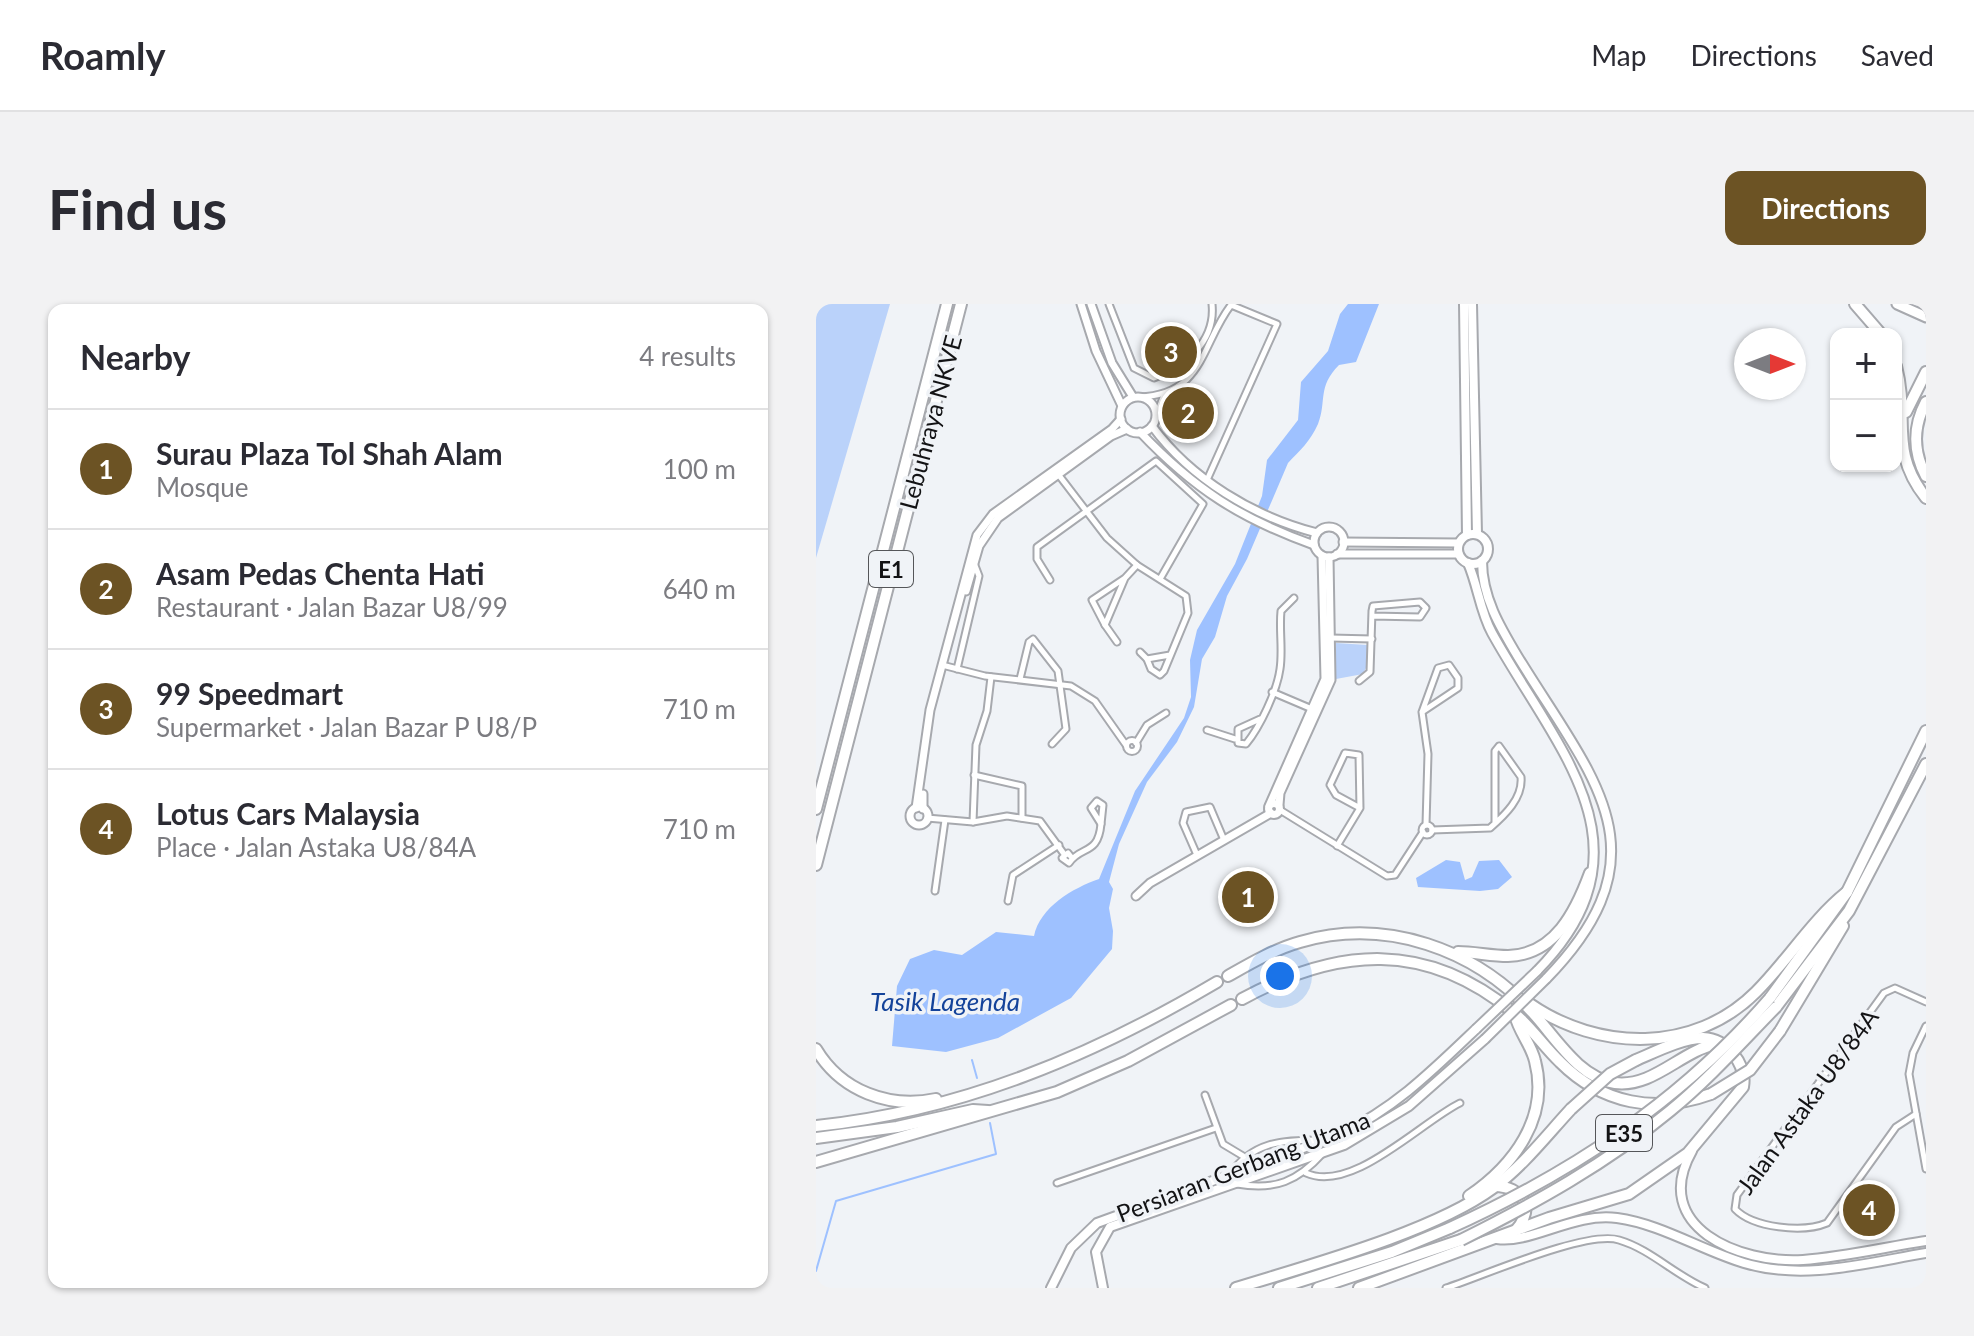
<!DOCTYPE html>
<meta charset="utf-8">
<style>
:root{--surface:#fff;--page:#f2f2f3;--text:#2b2b33;--muted:#7c7c81;--line:#e1e1e2;--accent:#6c5324}
body{margin:0;font-family:Lato,sans-serif;background:var(--page);color:var(--text)}
.controls{position:absolute;right:24px;top:24px;display:grid;overflow:hidden;border-radius:16px;box-shadow:0 2px 6px #0004}
.controls button{width:72px;height:72px;display:grid;place-items:center;padding:0;border:0;border-bottom:2px solid var(--line);background:var(--surface);color:var(--text);font:40px sans-serif}
.compass{position:absolute;left:918px;top:24px;width:72px;height:72px;border-radius:50%;background:var(--surface);box-shadow:0 2px 6px #0004;rotate:90deg}
.you{position:absolute;left:464px;top:672px;width:28px;height:28px;margin:-20px;border:6px solid #fff;border-radius:50%;background:#1a73e8;box-shadow:0 0 0 12px #1a73e833}
.badge{display:grid;place-items:center;width:52px;height:52px;border-radius:50%;background:var(--accent);color:#fff;font-size:26px;font-weight:700}
.pin{position:absolute;translate:-50% -50%;border:4px solid #fff;box-shadow:0 2px 8px #0006}
.list{margin:0;padding:0;list-style:none}
h2{display:flex;justify-content:space-between;align-items:center;height:104px;margin:0;padding:0 32px;font-size:34px}
h2 small{font-size:26px;font-weight:400;color:var(--muted)}
.list li{display:grid;grid-template-columns:52px 1fr auto;gap:24px;align-items:center;box-sizing:border-box;height:120px;padding:0 32px;border-top:2px solid var(--line)}
.list b{display:block;font-size:30px;white-space:nowrap}
.list p{margin:0;font-size:26px;white-space:nowrap;color:var(--muted)}
.list em{font-size:26px;font-style:normal;color:var(--muted)}
.map{position:relative;flex:none;width:1110px;height:984px;overflow:hidden;border-radius:16px}
header{display:flex;align-items:center;gap:48px;box-sizing:border-box;height:112px;padding:0 40px;background:var(--surface);border-bottom:2px solid var(--line)}
header strong{font-size:38px}
nav{display:flex;gap:44px;margin-inline-start:auto;font-size:28px}
.intro{display:flex;align-items:center;justify-content:space-between;box-sizing:border-box;height:192px;padding:0 48px}
h1{margin:0;font-size:56px}
.button{padding:20px 36px;border-radius:16px;background:var(--accent);color:#fff;font-size:28px;font-weight:700}
main{display:flex;gap:48px;padding:0 48px}
aside{flex:1;background:var(--surface);border-radius:16px;box-shadow:0 2px 6px #0004}
.map>svg:first-child{display:block}
.green{fill:#bad2fa}
.water{fill:#9ec1ff}
.lines{fill:none;stroke-linecap:round;stroke-linejoin:round}
.stream{stroke:#9ec1ff;stroke-width:2}
.minor-casing{stroke:#a7a9ae;stroke-width:9}
.tertiary-casing{stroke:#a7a9ae;stroke-width:11}
.secondary-casing{stroke:#a7a9ae;stroke-width:12}
.primary-casing{stroke:#a7a9ae;stroke-width:13}
.motorway-casing{stroke:#a7a9ae;stroke-width:14}
.minor{stroke:#fff;stroke-width:5}
.tertiary{stroke:#fff;stroke-width:7}
.secondary{stroke:#fff;stroke-width:8}
.primary{stroke:#fff;stroke-width:9}
.motorway{stroke:#fff;stroke-width:10}
.secondary-bridge-casing{stroke:#a7a9ae;stroke-width:12;stroke-linecap:butt}
.motorway-bridge-casing{stroke:#a7a9ae;stroke-width:14;stroke-linecap:butt}
.secondary-bridge{stroke:#fff;stroke-width:8}
.motorway-bridge{stroke:#fff;stroke-width:10}
.labels{text-anchor:middle;dominant-baseline:central;stroke-width:7;stroke-linejoin:round;paint-order:stroke}
.shield{fill:#f0f3f7;stroke:#555659;stroke-width:2}
.shield-label{font-size:22px;font-weight:bold;fill:#131315}
.street-label{font-size:24px;fill:#131315;stroke:#f0f3f7}
.water-label{font-size:26px;font-style:italic;fill:#14439a;stroke:#f0f3f7}
</style>
<header>
<strong>Roamly</strong>
<nav><a>Map</a><a>Directions</a><a>Saved</a></nav>
</header>
<div class="intro"><h1>Find us</h1><a class="button">Directions</a></div>
<main>
<aside>
<h2>Nearby<small>4 results</small></h2>
<ul class="list">
<li><span class="badge">1</span><div><b>Surau Plaza Tol Shah Alam</b><p>Mosque</p></div><em>100 m</em></li>
<li><span class="badge">2</span><div><b>Asam Pedas Chenta Hati</b><p>Restaurant · Jalan Bazar U8/99</p></div><em>640 m</em></li>
<li><span class="badge">3</span><div><b>99 Speedmart</b><p>Supermarket · Jalan Bazar P U8/P</p></div><em>710 m</em></li>
<li><span class="badge">4</span><div><b>Lotus Cars Malaysia</b><p>Place · Jalan Astaka U8/84A</p></div><em>710 m</em></li>
</ul>
</aside>
<div class="map">
<svg width="1110" height="984" viewBox="0 0 1110 984">
<rect width="100%" height="100%" fill="#f0f3f7"/>
<g class="green">
<polygon points="0,0 74,0 0,254"/>
<polygon points="520,339 551,341 551,362 547,370 520,375"/>
</g>
<g class="water">
<path d="M 532,0 L 563,0 L 540,58 L 523,61 C 501,83 511,97 502,120 C 494,138 484,146 472,159 L 431,255 L 411,292 L 399,333 L 386,355 L 378,403 L 361,438 L 331,478 L 303,540 L 293,578 L 297,585 L 293,604 L 297,627 L 296,645 L 255,694 L 182,734 L 130,748 L 76,742 L 81,682 L 94,655 L 118,646 L 146,651 L 180,628 L 218,632 C 224,603 257,584 283,575 L 319,487 L 368,414 L 375,393 L 374,356 L 381,326 L 419,260 L 446,192 L 451,156 L 482,116 L 485,78 L 512,47 L 524,10 Z"/>
<polygon points="630,556 644,558 649,576 656,573 663,557 683,556 696,573 682,585 664,587 602,583 600,574"/>
</g>
<g class="lines">
<g class="stream">
<polyline points="156,756 161,774"/>
<polyline points="0,967 20,897 180,850 174,819"/>
</g>
<defs>
<g id="minor">
<path d="M 293,0 L 318,64 L 338,74 C 369,63 400,37 396,0"/>
<path d="M 323,93 C 388,91 385,40 415,1 L 461,20 L 391,176"/>
<polyline points="340,112 348,91"/>
<polyline points="242,170 291,234 321,261 370,292 372,309 348,367 344,371 335,365 331,355 354,351"/>
<polyline points="309,274 276,296 289,321 309,274 321,261"/>
<polyline points="234,276 221,255 221,243 340,157 387,200 344,275"/>
<polyline points="289,321 301,338"/>
<polyline points="515,334 556,335"/>
<polyline points="324,348 331,355"/>
<polyline points="126,361 169,372 255,382 279,397 310,441"/>
<polyline points="141,365 163,272 158,259"/>
<polyline points="204,375 213,338 217,335 242,367 250,425 236,440"/>
<polyline points="543,377 554,368 556,307 557,302 604,298 610,304 604,313 556,312"/>
<polyline points="456,388 496,405"/>
<polyline points="606,408 642,384 642,374 633,361 622,364 606,408 612,450 610,521"/>
<path d="M 444,415 L 422,425 L 422,439 L 430,440 C 444,423 461,387 464,365 C 467,346 463,326 465,307 L 478,294"/>
<polyline points="391,426 419,435"/>
<circle cx="316" cy="442" r="5.5"/>
<polyline points="320,439 331,421 350,409"/>
<polyline points="158,471 206,482 206,514"/>
<polygon points="281,497 287,501 285,520 275,504"/>
<polyline points="464,506 571,572 579,571 607,528"/>
<polyline points="111,514 157,518 191,512 224,517 248,550"/>
<polyline points="157,518 160,441 171,407 175,373"/>
<circle cx="611" cy="526" r="5"/>
<path d="M 616,526 L 674,524 C 689,511 707,494 705,473 L 683,442 L 679,447 L 679,519"/>
<polyline points="521,542 544,504 543,451 529,449 514,481 520,491 544,504"/>
<polyline points="381,551 367,519 370,508 394,503 408,536"/>
<path d="M 256,554 L 252,549 L 246,554 L 253,559 C 265,541 282,552 285,520"/>
<polyline points="119,587 129,516"/>
<polyline points="192,597 197,571 243,541"/>
<polyline points="1110,722 1097,749 1093,770 1110,865"/>
<polyline points="389,791 407,840 427,852"/>
<path d="M 1100,810 L 1080,823 L 1011,919 C 987,929 937,924 919,905 L 921,891 L 1068,689 L 1079,684 L 1110,698"/>
<path d="M 490,869 C 536,890 605,818 644,799"/>
<path d="M 414,870 C 437,838 465,836 503,836"/>
<polyline points="241,879 400,824"/>
<path d="M 421,880 C 459,887 482,877 507,849"/>
<path d="M 630,984 C 667,972 770,926 803,936 C 834,945 859,971 889,984"/>
</g>
<g id="tertiary">
<polyline points="265,0 280,47 306,102"/>
<polyline points="275,0 296,59 317,93"/>
<circle cx="322" cy="111" r="18"/>
<path d="M 336,122 C 375,175 438,213 501,229"/>
<path d="M 324,128 C 378,185 425,215 498,241"/>
<circle cx="513" cy="238" r="15"/>
<polyline points="527,238 643,239"/>
<polyline points="521,250 643,250"/>
<polyline points="150,287 163,242 182,214 295,132 311,125"/>
<circle cx="458" cy="505" r="5.5"/>
<polyline points="463,501 464,489 515,376 513,253"/>
<polyline points="453,502 509,375 506,252"/>
<circle cx="103" cy="512" r="9"/>
<polyline points="100,504 114,406 161,231 177,210 296,125 305,115"/>
<polyline points="107,505 107,490"/>
<polyline points="320,592 334,579 455,509"/>
</g>
<g id="secondary">
<polyline points="648,0 651,231"/>
<polyline points="656,0 661,230"/>
<circle cx="657" cy="245" r="15"/>
<path d="M 666,257 C 666,293 684,323 702,353 C 776,474 854,548 730,675"/>
<path d="M 652,259 C 662,282 664,307 676,329 C 740,445 843,543 721,667"/>
<path d="M 876,847 C 833,923 924,960 987,956 C 1028,953 1070,943 1110,937"/>
<path d="M 681,935 C 715,940 758,908 801,914 C 845,920 885,946 928,959 C 988,977 1050,959 1110,949"/>
<path d="M 235,984 L 255,944 L 281,919 L 523,831 C 579,804 615,768 660,725"/>
<polyline points="287,984 280,948 294,923 528,841 593,802 669,735"/>
</g>
<g id="primary">
<polyline points="1081,0 1110,13"/>
<polyline points="1107,0 1110,1"/>
</g>
<g id="motorway">
<polyline points="1039,0 1065,30"/>
<path d="M 1080,62 C 1094,115 1072,146 1110,194"/>
<path d="M 1110,98 C 1097,122 1097,148 1110,172"/>
<polyline points="1090,108 1110,68"/>
<polyline points="0,505 131,0"/>
<polyline points="0,561 145,0"/>
<path d="M 642,648 C 658,648 675,652 692,652 C 739,651 760,607 774,569"/>
<path d="M 412,672 C 435,659 459,645 484,638 C 570,613 659,645 717,709 C 740,734 763,774 799,779 C 837,784 865,747 900,740"/>
<polyline points="954,694 1031,588 1110,427"/>
<path d="M 426,695 C 522,643 610,636 698,709 C 715,723 728,743 744,758 C 786,800 840,810 895,790"/>
<path d="M 714,700 C 782,747 878,750 940,688 C 972,656 996,616 1031,588"/>
<polyline points="960,703 1033,607 1110,460"/>
<polyline points="964,727 1027,622"/>
<path d="M 0,745 C 25,787 73,805 120,795"/>
<path d="M 0,822 C 145,807 276,752 401,678"/>
<polyline points="0,834 81,823 157,806 172,807"/>
<polyline points="0,858 241,788 312,757 415,701"/>
<path d="M 679,882 C 706,883 719,903 701,925"/>
<path d="M 653,892 C 697,862 734,814 719,757 C 715,740 703,728 699,711"/>
<path d="M 420,984 C 494,961 617,928 677,884 C 707,862 730,832 755,805"/>
<polyline points="463,984 576,948 634,924"/>
<polyline points="502,984 645,936"/>
<path d="M 543,984 L 733,914 L 813,890 L 872,849 L 927,783 C 931,760 911,735 887,734 C 866,734 839,748 820,756"/>
</g>
</defs>
<use href="#minor" class="minor-casing"/>
<use href="#tertiary" class="tertiary-casing"/>
<use href="#secondary" class="secondary-casing"/>
<use href="#primary" class="primary-casing"/>
<use href="#motorway" class="motorway-casing"/>
<use href="#minor" class="minor"/>
<use href="#tertiary" class="tertiary"/>
<use href="#secondary" class="secondary"/>
<use href="#primary" class="primary"/>
<use href="#motorway" class="motorway"/>
<defs>
<g id="secondary-bridge">
<polyline points="660,725 721,667"/>
<polyline points="669,735 730,675"/>
</g>
<g id="motorway-bridge">
<polyline points="895,790 934,766 964,727"/>
<polyline points="755,805 794,770 820,756"/>
<path d="M 634,924 C 757,868 865,797 954,694"/>
<path d="M 645,936 C 719,899 790,860 854,807 C 892,776 925,739 960,703"/>
</g>
</defs>
<use href="#secondary-bridge" class="secondary-bridge-casing"/>
<use href="#motorway-bridge" class="motorway-bridge-casing"/>
<use href="#secondary-bridge" class="secondary-bridge"/>
<use href="#motorway-bridge" class="motorway-bridge"/>
</g>
<g class="labels">
<g class="shield">
<rect x="53" y="247" width="44" height="36" rx="6"/>
<rect x="780" y="811" width="56" height="36" rx="6"/>
</g>
<g class="shield-label">
<text x="75" y="265">E1</text>
<text x="808" y="829">E35</text>
</g>
<g class="street-label">
<text transform="translate(114 118) rotate(-75)">Lebuhraya NKVE</text>
<text transform="translate(991 797) rotate(-54)">Jalan Astaka U8/84A</text>
<text transform="translate(427 862) rotate(-21)">Persiaran Gerbang Utama</text>
</g>
<g class="water-label">
<text x="129" y="697">Tasik Lagenda</text>
</g>
</g>
</svg>
<div class="controls">
<button>+</button>
<button>−</button>
</div>
<svg class="compass" viewBox="-18 -18 36 36"><path d="M0-13l5 13h-10z" fill="#e53935"/><path d="M0 13l5-13h-10z" fill="#7c7c81"/></svg>
<div class="you"></div>
<div class="pin badge" style="left:432px;top:593px">1</div>
<div class="pin badge" style="left:372px;top:109px">2</div>
<div class="pin badge" style="left:355px;top:48px">3</div>
<div class="pin badge" style="left:1053px;top:906px">4</div>
</div>
</main>
